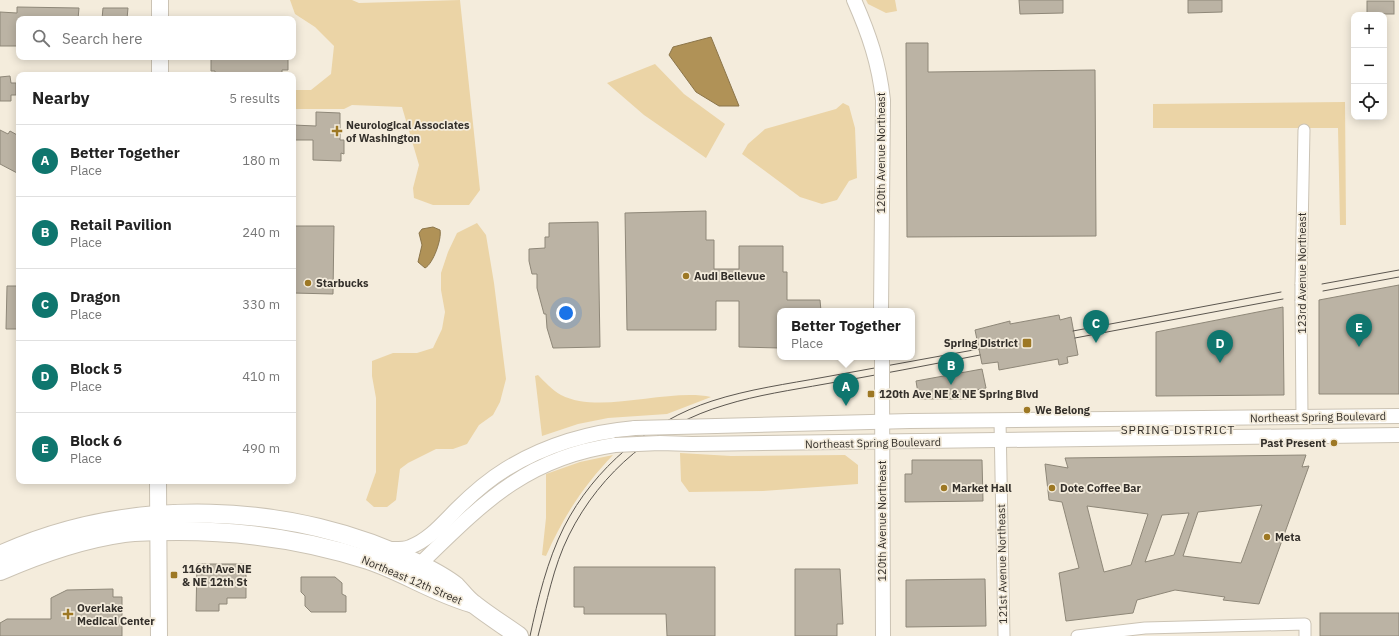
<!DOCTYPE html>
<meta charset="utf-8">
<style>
:root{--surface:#fff;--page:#f6f6f6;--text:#222;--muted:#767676;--line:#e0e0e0;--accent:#0f766e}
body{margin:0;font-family:"IBM Plex Sans",sans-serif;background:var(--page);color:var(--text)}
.controls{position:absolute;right:12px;top:12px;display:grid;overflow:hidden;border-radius:8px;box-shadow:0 2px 10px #0003}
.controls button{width:36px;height:36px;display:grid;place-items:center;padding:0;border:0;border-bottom:1px solid var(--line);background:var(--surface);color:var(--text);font:20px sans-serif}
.you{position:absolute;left:566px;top:313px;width:14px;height:14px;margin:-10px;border:3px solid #fff;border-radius:50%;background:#1a73e8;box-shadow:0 0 0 6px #1a73e833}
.badge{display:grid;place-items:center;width:26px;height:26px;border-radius:50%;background:var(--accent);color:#fff;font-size:13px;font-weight:700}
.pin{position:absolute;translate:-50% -33px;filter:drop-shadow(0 1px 2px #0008)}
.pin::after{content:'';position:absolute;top:21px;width:14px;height:12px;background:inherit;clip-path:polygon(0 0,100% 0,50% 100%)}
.popup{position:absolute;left:777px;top:308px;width:138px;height:52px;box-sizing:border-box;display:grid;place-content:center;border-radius:8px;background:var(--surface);filter:drop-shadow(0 1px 3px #0005);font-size:13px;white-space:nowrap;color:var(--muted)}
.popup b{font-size:15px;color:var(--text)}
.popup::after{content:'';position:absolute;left:50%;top:100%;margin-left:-8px;border:8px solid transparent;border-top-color:var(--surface)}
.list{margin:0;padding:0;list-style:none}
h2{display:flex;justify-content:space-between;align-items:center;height:52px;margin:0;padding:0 16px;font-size:17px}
h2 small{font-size:13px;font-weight:400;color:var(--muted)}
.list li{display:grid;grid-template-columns:26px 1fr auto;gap:12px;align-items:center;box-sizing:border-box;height:72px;padding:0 16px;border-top:1px solid var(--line)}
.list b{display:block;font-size:15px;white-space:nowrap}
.list p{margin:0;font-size:13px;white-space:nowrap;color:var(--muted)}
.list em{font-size:13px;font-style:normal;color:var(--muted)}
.icon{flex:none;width:22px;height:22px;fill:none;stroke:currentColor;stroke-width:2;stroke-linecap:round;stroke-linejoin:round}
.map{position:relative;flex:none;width:1399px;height:636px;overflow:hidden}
.search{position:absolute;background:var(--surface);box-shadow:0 2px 10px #0003;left:16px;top:16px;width:280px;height:44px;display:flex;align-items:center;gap:10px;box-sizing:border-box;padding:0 14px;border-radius:8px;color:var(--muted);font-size:15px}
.panel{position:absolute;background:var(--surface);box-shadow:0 2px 10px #0003;left:16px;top:72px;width:280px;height:412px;border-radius:8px}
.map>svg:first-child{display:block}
.green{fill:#ebd4a6}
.water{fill:#b09257;stroke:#8b754a}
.building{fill:#bbb3a4;stroke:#8e8778;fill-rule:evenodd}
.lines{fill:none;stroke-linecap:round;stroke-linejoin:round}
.minor-casing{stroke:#cbc3b4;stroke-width:13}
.tertiary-casing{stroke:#cbc3b4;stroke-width:16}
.secondary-casing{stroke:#cbc3b4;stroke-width:18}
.primary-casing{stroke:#cbc3b4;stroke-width:20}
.minor{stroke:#fff;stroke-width:11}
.tertiary{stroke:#fff;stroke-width:14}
.secondary{stroke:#fff;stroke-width:16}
.primary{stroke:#fff;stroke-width:18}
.tram{stroke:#5c5750;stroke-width:1}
.minor-bridge-casing{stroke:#cbc3b4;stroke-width:13;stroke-linecap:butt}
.tertiary-bridge-casing{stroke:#cbc3b4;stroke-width:16;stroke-linecap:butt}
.minor-bridge{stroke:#fff;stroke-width:11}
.tertiary-bridge{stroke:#fff;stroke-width:14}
.poi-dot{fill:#9d7824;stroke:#f4ecdc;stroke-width:1.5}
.labels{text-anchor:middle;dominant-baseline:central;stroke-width:3.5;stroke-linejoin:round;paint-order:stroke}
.poi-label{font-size:11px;font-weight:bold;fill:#34302b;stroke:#f4ecdc;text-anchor:start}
.street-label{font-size:11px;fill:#34302b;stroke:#f4ecdc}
.neighbourhood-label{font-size:12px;letter-spacing:1px;fill:#34302b;stroke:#f4ecdc}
</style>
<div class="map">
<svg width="1399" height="636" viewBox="0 0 1399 636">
<rect width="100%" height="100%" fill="#f4ecdc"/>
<g class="green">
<polygon points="290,0 352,0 359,3 460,0 480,190 469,205 433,205 414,198 413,188 419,165 402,107 352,105 344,109 293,109 293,90 311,90 331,74 334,46 315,27 295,14"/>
<polygon points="866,0 895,0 897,11 886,13 868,4"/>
<polygon points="655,64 684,94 725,124 706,158 644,115 607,83"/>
<polygon points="1345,102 1346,225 1340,225 1338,128 1153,128 1153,104"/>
<polygon points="843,103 849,106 855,128 857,178 849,181 837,200 822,204 800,197 742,154 748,144 765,129 836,109"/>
<polygon points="477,223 486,235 494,283 506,379 500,402 493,415 479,425 467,444 453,449 436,449 408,463 400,469 396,500 387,507 374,507 366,500 376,472 376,398 372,376 372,361 393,353 417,353 433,348 442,329 445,312 441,290 441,273 448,252 457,233"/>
<path d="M 538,375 C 545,382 552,390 561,395 C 600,415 668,388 711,397 L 667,414 L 608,418 L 578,424 L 542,436 L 535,376 Z"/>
<polygon points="680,453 731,456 845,455 858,465 858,484 763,491 689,492 681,481"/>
<path d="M 613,455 C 584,485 563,517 546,556 L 542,555 L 546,518 L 546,474 L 580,462 Z"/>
</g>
<g class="water">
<polygon points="711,37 739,106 719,106 696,92 669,55 673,47"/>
<path d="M 433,227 L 440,230 C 442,239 433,264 425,268 L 418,262 L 422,245 L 419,233 L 422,229 Z"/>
</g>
<g class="building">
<polygon points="1019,0 1063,0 1063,13 1020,14"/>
<polygon points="1188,0 1222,0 1222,12 1188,13"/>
<rect x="1367" y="1" width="27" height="13"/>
<polygon points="17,7 79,8 78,19 19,19 19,40 17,40 17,46 0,46 0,12 17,13"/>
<polygon points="103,8 128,8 127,19 102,19"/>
<polygon points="906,43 928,43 928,72 1095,70 1096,236 907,237"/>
<polygon points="215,57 288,57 288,70 282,70 282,75 215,75 215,71 211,71 211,58"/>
<polygon points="10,76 11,83 16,83 16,95 11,95 11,101 0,101 0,77"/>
<polygon points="316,112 340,113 340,140 344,140 344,154 341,153 341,161 313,160 313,140 293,140 293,125 316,126"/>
<polygon points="0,130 8,134 10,131 19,136 19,174 0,164"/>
<polygon points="706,211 706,240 714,240 714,269 739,269 739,246 783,246 783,272 787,272 787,300 820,300 821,311 780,311 780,348 739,347 739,301 716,301 716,330 627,330 625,213"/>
<polygon points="598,222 600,347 553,348 547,328 546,314 544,314 537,288 537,274 532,274 529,261 529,249 545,248 545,237 549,237 549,223"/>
<polygon points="293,226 334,226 333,294 293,293"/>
<polygon points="1399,285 1399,394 1319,394 1319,300"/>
<polygon points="7,286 19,286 19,329 6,329"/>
<polygon points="1283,307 1284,395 1156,396 1156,332"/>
<polygon points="1059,315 1060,320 1071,317 1078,355 1067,357 1068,363 1059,365 1058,359 999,370 998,362 982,364 975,330 1010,321 1010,324"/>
<polygon points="982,369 986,388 966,392 967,399 919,399 916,381"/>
<path d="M 1306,455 L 1302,467 L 1309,466 L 1259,604 L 1223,600 L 1225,597 L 1175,590 L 1137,600 L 1133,613 L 1066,621 L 1059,573 L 1079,568 L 1062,502 L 1049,500 L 1045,464 L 1068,468 L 1065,458 ZM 1262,505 L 1241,563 L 1183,556 L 1198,512 ZM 1087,506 L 1148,514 L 1131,565 L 1104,572 ZM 1189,513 L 1174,555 L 1145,562 L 1162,515 Z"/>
<polygon points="912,460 982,460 983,501 905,502 905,474 912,474"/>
<polygon points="197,564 246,564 246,598 227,598 227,604 219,604 219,611 196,611"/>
<polygon points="574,567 715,567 715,636 667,636 666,614 584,614 584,607 574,607"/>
<polygon points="795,569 840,569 843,624 837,624 837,636 795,636"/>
<polygon points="301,577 335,577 342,583 342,594 346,596 346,612 311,612 305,606 305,596 301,592"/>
<polygon points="985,579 986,626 906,627 906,580"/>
<polygon points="113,589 113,597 122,597 122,636 0,636 0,623 7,619 51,619 51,598 67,590"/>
<rect x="1320" y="613" width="79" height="23"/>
</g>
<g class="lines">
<defs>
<g id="minor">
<polyline points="1301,284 1304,130"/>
<polyline points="1301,301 1302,417"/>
<polyline points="1000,420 1004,636"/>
<polyline points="1077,636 1145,628 1305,624 1305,636"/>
</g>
<g id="tertiary">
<path d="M 854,0 C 869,34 879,63 883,100 L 881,311"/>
<polyline points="882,382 883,636"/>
<polyline points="716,426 910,421 1399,416"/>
<polyline points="692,444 1399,435"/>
<path d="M 386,549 C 395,549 403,550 410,547 C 429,540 443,523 457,509 C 472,494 488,480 506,469 C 547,444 589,432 635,428"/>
<path d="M 411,567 L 420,564 C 482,504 525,458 615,445"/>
</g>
<g id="secondary">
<polyline points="160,19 160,0"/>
<polyline points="160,75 160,57"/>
<polyline points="158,481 159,636"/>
</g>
<g id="primary">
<path d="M 0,555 C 129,496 293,501 419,564 C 431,570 445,577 456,586 C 462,592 467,600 475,605 C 489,616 505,626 519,636"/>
<path d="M 0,571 C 39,554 81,539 124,533 C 142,531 160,531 178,531 C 243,531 306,540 368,560 C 404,572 435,593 471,603"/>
</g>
</defs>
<use href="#minor" class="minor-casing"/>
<use href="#tertiary" class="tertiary-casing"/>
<use href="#secondary" class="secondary-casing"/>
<use href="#primary" class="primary-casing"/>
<use href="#minor" class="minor"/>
<use href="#tertiary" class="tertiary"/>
<use href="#secondary" class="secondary"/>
<use href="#primary" class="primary"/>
<g class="tram">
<polyline points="1322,284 1399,270"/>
<polyline points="1323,291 1399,277"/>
<polyline points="1073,331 1281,292"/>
<polyline points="1075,338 1283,299"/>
<path d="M 530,636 C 538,599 547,561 564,527 C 594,468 650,421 712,401 C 749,389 787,384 825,377 C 876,368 928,358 979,349"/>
<path d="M 538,636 C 547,602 553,567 569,535 C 601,471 657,425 725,405 C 757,395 792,390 825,384 C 877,375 929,365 980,355"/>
</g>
<defs>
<polyline id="minor-bridge" points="1301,284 1301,301"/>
<g id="tertiary-bridge">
<polyline points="882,357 882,382"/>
<polyline points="635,428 716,426"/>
<polyline points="615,445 660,443 692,444"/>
</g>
</defs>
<use href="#minor-bridge" class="minor-bridge-casing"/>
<use href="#tertiary-bridge" class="tertiary-bridge-casing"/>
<use href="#minor-bridge" class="minor-bridge"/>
<use href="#tertiary-bridge" class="tertiary-bridge"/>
</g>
<g class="poi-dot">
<path d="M335 125h4v4h4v4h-4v4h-4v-4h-4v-4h4z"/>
<circle cx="686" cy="276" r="4"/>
<circle cx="308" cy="283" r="4"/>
<rect x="1022" y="338" width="10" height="10" rx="2"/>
<rect x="867" y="390" width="8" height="8" rx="2"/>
<circle cx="1027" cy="410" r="4"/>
<circle cx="1334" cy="443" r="4"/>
<circle cx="944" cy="488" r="4"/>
<circle cx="1052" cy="488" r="4"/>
<circle cx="1267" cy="537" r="4"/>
<rect x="170" y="571" width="8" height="8" rx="2"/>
<path d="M66 608h4v4h4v4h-4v4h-4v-4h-4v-4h4z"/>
</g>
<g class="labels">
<g class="poi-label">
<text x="346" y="125">Neurological Associates<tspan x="346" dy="13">of Washington</tspan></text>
<text x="694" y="276">Audi Bellevue</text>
<text x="316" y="283">Starbucks</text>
<text x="1018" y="343" text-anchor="end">Spring District</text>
<text x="879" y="394">120th Ave NE &amp; NE Spring Blvd</text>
<text x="1035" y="410">We Belong</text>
<text x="1326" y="443" text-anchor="end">Past Present</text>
<text x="952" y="488">Market Hall</text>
<text x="1060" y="488">Dote Coffee Bar</text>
<text x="1275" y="537">Meta</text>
<text x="182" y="569">116th Ave NE<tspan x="182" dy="13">&amp; NE 12th St</tspan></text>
<text x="77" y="608">Overlake<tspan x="77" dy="13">Medical Center</tspan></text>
</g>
<g class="street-label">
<text transform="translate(881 153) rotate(-90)">120th Avenue Northeast</text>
<text transform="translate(1302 273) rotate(-90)">123rd Avenue Northeast</text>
<text transform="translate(1318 417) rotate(-1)">Northeast Spring Boulevard</text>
<text transform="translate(873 443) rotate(-1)">Northeast Spring Boulevard</text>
<text transform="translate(882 521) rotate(-90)">120th Avenue Northeast</text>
<text transform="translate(1002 564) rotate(-91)">121st Avenue Northeast</text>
<text transform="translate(412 580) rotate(23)">Northeast 12th Street</text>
</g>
<g class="neighbourhood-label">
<text x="1178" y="429">SPRING DISTRICT</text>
</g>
</g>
</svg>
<div class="controls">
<button>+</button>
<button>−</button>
<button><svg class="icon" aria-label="locate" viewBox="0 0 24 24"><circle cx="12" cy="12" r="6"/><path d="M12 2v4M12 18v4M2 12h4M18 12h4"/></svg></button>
</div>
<div class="you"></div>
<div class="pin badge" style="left:846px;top:406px">A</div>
<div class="popup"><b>Better Together</b>Place</div>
<div class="pin badge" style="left:951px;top:385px">B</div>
<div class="pin badge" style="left:1096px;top:343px">C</div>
<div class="pin badge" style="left:1220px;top:363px">D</div>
<div class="pin badge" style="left:1359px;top:347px">E</div>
<div class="search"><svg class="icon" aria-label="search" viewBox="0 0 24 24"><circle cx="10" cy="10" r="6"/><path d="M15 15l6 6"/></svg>Search here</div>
<section class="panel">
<h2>Nearby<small>5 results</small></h2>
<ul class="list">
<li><span class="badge">A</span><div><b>Better Together</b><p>Place</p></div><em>180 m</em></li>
<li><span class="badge">B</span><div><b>Retail Pavilion</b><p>Place</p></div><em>240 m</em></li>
<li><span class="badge">C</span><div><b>Dragon</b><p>Place</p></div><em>330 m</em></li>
<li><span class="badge">D</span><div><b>Block 5</b><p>Place</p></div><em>410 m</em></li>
<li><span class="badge">E</span><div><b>Block 6</b><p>Place</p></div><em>490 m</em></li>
</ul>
</section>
</div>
